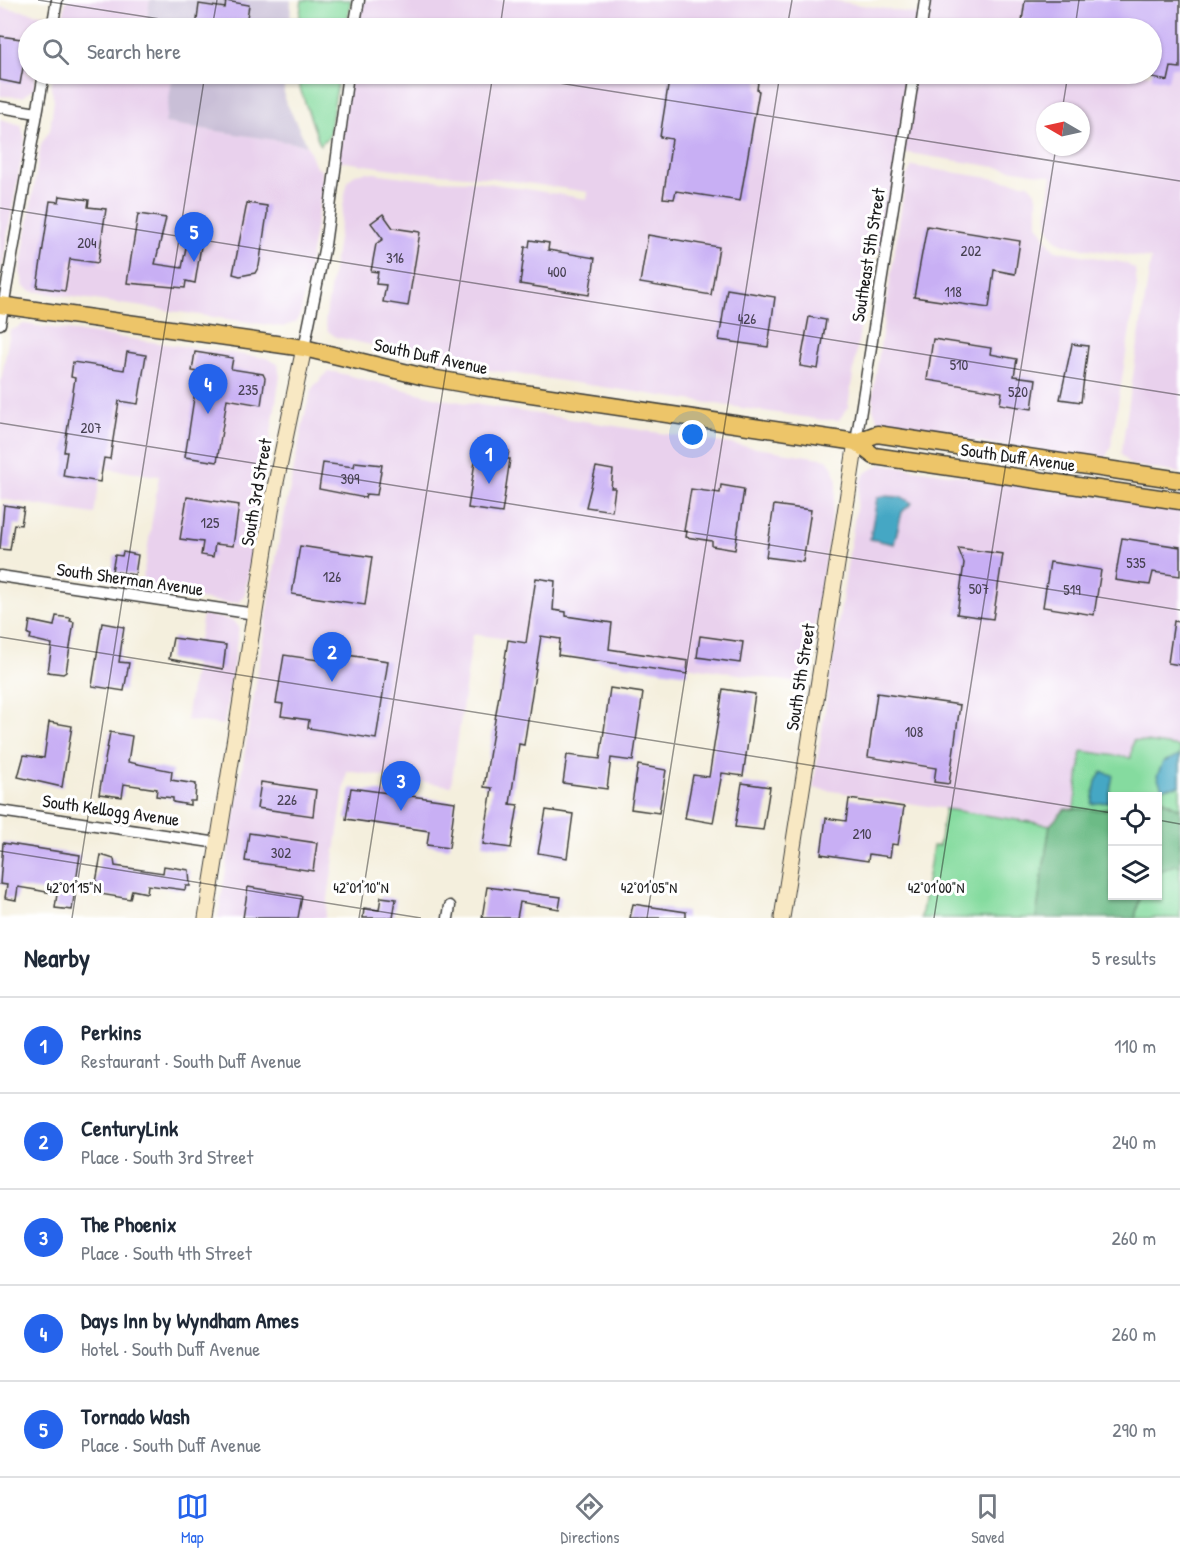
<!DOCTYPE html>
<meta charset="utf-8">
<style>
:root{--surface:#fff;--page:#f6f6f7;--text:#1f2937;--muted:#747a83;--line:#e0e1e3;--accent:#2563eb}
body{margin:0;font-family:"Patrick Hand",sans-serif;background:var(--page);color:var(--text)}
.controls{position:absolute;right:18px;bottom:18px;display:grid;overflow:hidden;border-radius:0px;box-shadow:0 2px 4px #0004}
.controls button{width:54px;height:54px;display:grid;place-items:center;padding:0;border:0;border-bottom:2px solid var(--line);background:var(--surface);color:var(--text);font:30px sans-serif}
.compass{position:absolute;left:1036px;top:102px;width:54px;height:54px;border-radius:50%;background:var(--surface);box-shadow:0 2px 4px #0004;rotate:279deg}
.you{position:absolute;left:693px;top:435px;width:21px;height:21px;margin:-15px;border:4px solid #fff;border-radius:50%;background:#1a73e8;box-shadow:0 0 0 9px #1a73e833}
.badge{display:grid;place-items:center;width:39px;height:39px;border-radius:50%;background:var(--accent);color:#fff;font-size:20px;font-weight:700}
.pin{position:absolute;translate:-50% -50px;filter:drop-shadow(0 2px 3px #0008)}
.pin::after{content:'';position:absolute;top:32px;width:21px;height:18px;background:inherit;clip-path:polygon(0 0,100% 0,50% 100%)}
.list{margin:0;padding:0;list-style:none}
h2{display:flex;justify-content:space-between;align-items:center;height:78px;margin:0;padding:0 24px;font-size:26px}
h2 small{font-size:20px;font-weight:400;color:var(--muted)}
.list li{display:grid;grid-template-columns:39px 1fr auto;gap:18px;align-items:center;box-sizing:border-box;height:96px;padding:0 24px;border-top:2px solid var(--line)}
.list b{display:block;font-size:22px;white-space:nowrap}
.list p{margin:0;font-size:20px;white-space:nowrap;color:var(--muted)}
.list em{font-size:20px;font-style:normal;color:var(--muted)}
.icon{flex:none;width:33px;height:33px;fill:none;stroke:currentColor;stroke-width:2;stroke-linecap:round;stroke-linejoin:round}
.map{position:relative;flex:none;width:1180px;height:918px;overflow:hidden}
.search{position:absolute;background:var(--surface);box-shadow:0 2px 4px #0004;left:18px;right:18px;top:18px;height:66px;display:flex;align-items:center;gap:15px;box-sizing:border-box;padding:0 21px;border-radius:33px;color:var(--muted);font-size:22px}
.sheet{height:558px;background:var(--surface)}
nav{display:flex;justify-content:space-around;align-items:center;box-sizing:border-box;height:84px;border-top:2px solid var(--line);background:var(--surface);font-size:16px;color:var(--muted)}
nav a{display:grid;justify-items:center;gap:3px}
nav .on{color:var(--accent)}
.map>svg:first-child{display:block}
.built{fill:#e9d1ed;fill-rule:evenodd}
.industrial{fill:#c9bfd7}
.green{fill:#85db9f;stroke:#507c5e;stroke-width:1.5}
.forest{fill:#6cbb86;stroke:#446c51;stroke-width:1.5}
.water{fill:#45a7c4;stroke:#306270;stroke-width:1.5}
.building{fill:#c8aff4}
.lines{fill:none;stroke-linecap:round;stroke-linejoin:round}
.street-casing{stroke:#3c3c39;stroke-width:13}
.secondary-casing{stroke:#3c3c39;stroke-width:17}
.primary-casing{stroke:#3c3c39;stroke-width:19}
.street{stroke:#fff;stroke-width:10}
.secondary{stroke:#f8e8c3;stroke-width:15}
.primary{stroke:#edc569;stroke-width:16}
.ticks{fill:none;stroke:#1c1c1c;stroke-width:1.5;stroke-opacity:0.45}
.labels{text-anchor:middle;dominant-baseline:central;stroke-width:6;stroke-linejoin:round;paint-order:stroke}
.number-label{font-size:15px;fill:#474152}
.street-label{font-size:18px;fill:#1c1c1c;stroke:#fff}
.ticks-label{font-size:15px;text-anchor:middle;fill:#1c1c1c;stroke:#fff;stroke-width:6;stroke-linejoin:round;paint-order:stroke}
</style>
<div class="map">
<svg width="1180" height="918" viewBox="0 0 1180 918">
<rect width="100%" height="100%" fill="#fff"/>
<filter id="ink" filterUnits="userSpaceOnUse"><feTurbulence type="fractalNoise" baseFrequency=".0167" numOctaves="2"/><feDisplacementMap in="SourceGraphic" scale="12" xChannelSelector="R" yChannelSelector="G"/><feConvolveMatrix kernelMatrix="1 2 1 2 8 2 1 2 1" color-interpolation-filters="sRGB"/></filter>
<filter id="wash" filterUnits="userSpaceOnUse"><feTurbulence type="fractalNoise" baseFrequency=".008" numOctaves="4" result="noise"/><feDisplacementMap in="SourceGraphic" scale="24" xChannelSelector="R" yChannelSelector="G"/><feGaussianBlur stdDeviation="1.35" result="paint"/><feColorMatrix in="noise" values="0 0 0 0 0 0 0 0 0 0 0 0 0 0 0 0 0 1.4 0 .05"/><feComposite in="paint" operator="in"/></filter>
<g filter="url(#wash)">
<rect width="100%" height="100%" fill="#f4efdd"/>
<g class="built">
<polygon points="66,0 150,0 146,24 177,28 61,28"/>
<path d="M 359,0 L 830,0 L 923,15 L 925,0 L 1180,0 L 1180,473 L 1130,465 L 1121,454 L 1151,259 L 1070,246 L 1057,241 L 1048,227 L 1047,214 L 1052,176 L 902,152 L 886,251 L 872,251 L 848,407 L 839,420 L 823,420 L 462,366 L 336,337 L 328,331 L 325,322 L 346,188 L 348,181 L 355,174 L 366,172 L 426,180 L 475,181 L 587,199 L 588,192 L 493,178 L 416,172 L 338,161 L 348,74 L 1152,74 L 1152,28 L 354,28 ZM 1045,111 L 1081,111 L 1081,147 L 1045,147 Z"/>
<polygon points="0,7 46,15 44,28 28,28 28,74 36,74 34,88 23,97 0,96"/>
<polygon points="53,74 173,74 166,123 307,145 316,167 321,170 323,183 301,312 296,322 283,327 31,291 24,287 20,271 41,144 50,130 54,100 51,88"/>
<polygon points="0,119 21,125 25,139 0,277"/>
<polygon points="912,166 1029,184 1037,195 1037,224 1054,250 1125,263 1135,269 1137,286 1111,446 1106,457 1101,460 887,428 878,420 873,409 873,393 906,177"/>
<polygon points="24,324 266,358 278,364 280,377 245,593 240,602 226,603 141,590 159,476 102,468 94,514 0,499 0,386 10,331"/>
<polygon points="328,372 335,372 442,399 827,459 834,469 837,482 806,684 473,634 451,786 347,771 325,918 218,918 279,541 306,409 313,387"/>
<polygon points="882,464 1180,509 1180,747 1134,740 1131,758 1083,751 1074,808 1065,809 1050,825 813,788 860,483 865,473"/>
<polygon points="203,614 233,621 239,627 224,725 186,720"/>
</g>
<g class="industrial">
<polygon points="150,0 291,0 290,28 177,28 146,24"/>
<polygon points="173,74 284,74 284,98 307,145 165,123"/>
</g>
<g class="green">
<polygon points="302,0 351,0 346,28 298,28"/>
<polygon points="295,74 339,74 329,136 320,145"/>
<path d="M 1133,740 L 1180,747 L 1180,809 L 1158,796 L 1112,796 L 1112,805 C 1100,813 1088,811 1074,808 L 1082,751 L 1131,758 Z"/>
<polygon points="945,809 1050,825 1036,918 921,918 933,846 939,846"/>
<polygon points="1180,842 1180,918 1135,918 1140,896 1158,896 1158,863"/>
</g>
<g class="forest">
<polygon points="1158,799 1180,809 1180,866 1175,865 1158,872"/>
<polygon points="1112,805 1112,896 1140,896 1135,918 1036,918 1050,825 1065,809 1105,810"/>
</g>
<g class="water">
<polygon points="882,496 902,497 912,503 902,512 894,544 870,539 877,498"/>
<polygon points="1180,755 1180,786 1162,788 1157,776 1163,762"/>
<polygon points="1102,772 1113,775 1108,802 1092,804 1096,781"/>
</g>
<g id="blocks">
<g class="building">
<polygon points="1025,0 1180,0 1180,68 1171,67 1168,81 1152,78 1152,28 1021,28"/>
<polygon points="226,1 249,5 247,18 279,23 278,28 196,28 199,4 225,8"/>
<polygon points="0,36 28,40 20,84 0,80"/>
<polygon points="670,74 759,74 757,90 759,91 740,201 676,191 674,199 663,198 672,139 660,137"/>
<polygon points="60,196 89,200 88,207 106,209 98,263 70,259 65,291 37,287 50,201 59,202"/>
<polygon points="247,203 267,206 267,214 259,266 255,273 240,276 233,274"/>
<polygon points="138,214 166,218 155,264 182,268 188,237 202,240 195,283 186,281 185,288 127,283"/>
<polygon points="383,214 393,228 420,232 408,306 383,302 386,285 376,284 378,272 371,271 376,244 383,239 371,223"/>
<polygon points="927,226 1020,241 1015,274 994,270 989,308 914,297"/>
<polygon points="648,235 719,247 711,295 640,283"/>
<polygon points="530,240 549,243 548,250 595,258 589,295 520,284 525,247 529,247"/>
<polygon points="727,289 775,297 768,347 719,340"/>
<polygon points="809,317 826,320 818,369 800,366"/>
<polygon points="933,339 991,348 990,354 1017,359 1014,376 1036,379 1032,409 1000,404 1002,392 927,380"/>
<polygon points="1072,344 1088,346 1081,402 1060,399"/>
<polygon points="127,352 146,355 138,404 119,401 110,459 104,458 100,482 63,476 67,452 64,452 75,378 71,377 73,362 124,370"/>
<polygon points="195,352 233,358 231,369 263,374 265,378 261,405 227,399 217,462 185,457 198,372 192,371"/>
<polygon points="485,447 509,451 507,459 510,459 502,513 468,508 476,455 483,456"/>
<polygon points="355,462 382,465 377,495 366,494 365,498 319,489 323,463 354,467"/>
<polygon points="596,467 613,470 611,488 615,488 612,511 586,507"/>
<polygon points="721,485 744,489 735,550 712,546 712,541 686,537 687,531 684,531 691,489 720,493"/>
<polygon points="187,497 239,505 233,546 215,544 213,557 201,555 203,542 180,539"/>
<polygon points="4,505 24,508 21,525 14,524 10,550 0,549"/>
<polygon points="774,505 811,510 803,562 766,557"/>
<polygon points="1122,538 1180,547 1180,576 1153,572 1150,585 1115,580"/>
<polygon points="300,546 372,557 365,605 292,594"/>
<polygon points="958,548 1003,554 993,619 957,614 964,563"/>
<polygon points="123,552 138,555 135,575 112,571 115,555 122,556"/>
<polygon points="1050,562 1101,570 1094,615 1043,607"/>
<polygon points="536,578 555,581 553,610 566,612 566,616 612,623 609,649 688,661 687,674 558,655 560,639 541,636 524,745 519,744 510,804 518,805 511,848 483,844 492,788 484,787 508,640 526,643"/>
<polygon points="56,616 71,618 70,621 74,622 66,672 63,674 48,672 52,644 30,639 31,635 28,634 30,621 54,626"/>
<polygon points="1174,621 1180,622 1180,665 1168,663"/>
<polygon points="102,623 124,627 119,662 129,663 124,691 92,686"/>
<polygon points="700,636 743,642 740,663 697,657"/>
<polygon points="173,638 226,645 223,669 169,659"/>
<polygon points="319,651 388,661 376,739 308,728 309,720 281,716 283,704 276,703 284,655 318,660"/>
<polygon points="610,688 643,693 633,761 611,758 607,789 563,783 567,755 600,759"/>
<polygon points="723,689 755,694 743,776 722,773 713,823 685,818 693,775 709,777"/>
<polygon points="877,693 960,705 949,784 934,782 936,768 868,757"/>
<polygon points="49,722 72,726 62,787 18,777 24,755 44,758"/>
<polygon points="110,732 132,736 128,762 172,771 171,780 196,784 195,801 190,801 190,805 173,802 173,798 156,796 157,789 124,784 122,797 99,794"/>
<polygon points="638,765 666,770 659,813 631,809"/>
<polygon points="261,782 316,790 313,816 257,808"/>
<polygon points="742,783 770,787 763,830 735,827"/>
<polygon points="351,788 455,802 449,848 427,845 429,831 346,819"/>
<polygon points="849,799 904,807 898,845 892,844 890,857 869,854 868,861 821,854 826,818 846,821"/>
<polygon points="546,810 573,814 567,858 538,853"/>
<polygon points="249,833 317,843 313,871 245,861"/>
<polygon points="3,843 80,855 72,910 55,908 57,894 36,890 18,887 16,900 5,898 7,885 0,884"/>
<polygon points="101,855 114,859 115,866 163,873 164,866 189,870 190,886 186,886 185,890 148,885 147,893 132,890 130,899 94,893"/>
<polygon points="248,887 302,896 298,918 243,918"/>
<polygon points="487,887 561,897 559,909 520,902 517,918 482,918"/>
<polygon points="381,897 396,899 393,918 363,918 364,908 379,910"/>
<polygon points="633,904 686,912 686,918 630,918"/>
</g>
</g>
</g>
<g filter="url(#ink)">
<use href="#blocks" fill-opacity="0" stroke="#3c3c39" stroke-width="1.5"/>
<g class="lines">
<defs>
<g id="street">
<polyline points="52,28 57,0"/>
<polyline points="354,28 359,0"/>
<polyline points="921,28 925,0"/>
<polyline points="0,107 37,113"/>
<polyline points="0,324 44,74"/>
<polyline points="304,348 325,245 348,74"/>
<polyline points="856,442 914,74"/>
<polyline points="0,576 255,614"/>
<polyline points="0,811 218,843"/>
<polyline points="448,918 450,906"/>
</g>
<g id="secondary">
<polyline points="206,918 275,487 304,348"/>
<polyline points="782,918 856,442"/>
</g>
<g id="primary">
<polyline points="0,305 304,348 425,377 483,387 856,442 877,434 1180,480"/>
<polyline points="856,442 874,456 1180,501"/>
</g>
</defs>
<use href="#street" class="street-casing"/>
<use href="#secondary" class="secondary-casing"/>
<use href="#primary" class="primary-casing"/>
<use href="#street" class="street"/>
<use href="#secondary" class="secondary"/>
<use href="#primary" class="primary"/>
</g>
</g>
<path class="ticks" d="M 38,0 L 218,28M 212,28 L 217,0M 500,28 L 504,0M 787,28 L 792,0M 1075,28 L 1079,0M 502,74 L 1180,181M 1062,111 L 1068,74M 0,208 L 1180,395M 0,423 L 1180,610M 0,637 L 1112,813M 1158,820 L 1180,824M 0,851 L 421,918M 72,918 L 205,74M 359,918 L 493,74M 647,918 L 780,74M 934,918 L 1056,147"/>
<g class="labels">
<g class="number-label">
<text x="87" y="242">204</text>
<text x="971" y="250">202</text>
<text x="395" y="257">316</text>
<text x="557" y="271">400</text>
<text x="953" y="291">118</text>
<text x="747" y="318">426</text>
<text x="959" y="364">510</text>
<text x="248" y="389">235</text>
<text x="1018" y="391">520</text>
<text x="91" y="427">207</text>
<text x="350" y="478">309</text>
<text x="210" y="522">125</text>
<text x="1136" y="562">535</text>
<text x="332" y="576">126</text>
<text x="979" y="588">507</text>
<text x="1072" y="589">519</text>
<text x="914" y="731">108</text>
<text x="287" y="799">226</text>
<text x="862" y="833">210</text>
<text x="281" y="852">302</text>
</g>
<g class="street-label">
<text transform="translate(868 255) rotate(-81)">Southeast 5th Street</text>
<text transform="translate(431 356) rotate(12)">South Duff Avenue</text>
<text transform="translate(1018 457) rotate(8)">South Duff Avenue</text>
<text transform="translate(256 492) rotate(-80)">South 3rd Street</text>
<text transform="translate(130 579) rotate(8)">South Sherman Avenue</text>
<text transform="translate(800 677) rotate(-81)">South 5th Street</text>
<text transform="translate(111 810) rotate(8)">South Kellogg Avenue</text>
</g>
</g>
<g class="ticks-label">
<text x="74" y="893">42°01'15"N</text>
<text x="361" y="893">42°01'10"N</text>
<text x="649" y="893">42°01'05"N</text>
<text x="936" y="893">42°01'00"N</text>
</g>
</svg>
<div class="controls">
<button><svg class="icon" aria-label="locate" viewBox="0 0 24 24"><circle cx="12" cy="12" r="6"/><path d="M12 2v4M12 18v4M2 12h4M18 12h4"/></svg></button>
<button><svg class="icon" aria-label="layers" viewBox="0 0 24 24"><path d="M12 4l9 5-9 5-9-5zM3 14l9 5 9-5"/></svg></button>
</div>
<svg class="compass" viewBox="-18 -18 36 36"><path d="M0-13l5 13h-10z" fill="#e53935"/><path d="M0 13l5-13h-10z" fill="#747a83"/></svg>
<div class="you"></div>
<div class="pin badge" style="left:489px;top:484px">1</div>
<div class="pin badge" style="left:332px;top:682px">2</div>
<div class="pin badge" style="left:401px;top:811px">3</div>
<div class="pin badge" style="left:208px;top:414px">4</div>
<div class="pin badge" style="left:194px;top:262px">5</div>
<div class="search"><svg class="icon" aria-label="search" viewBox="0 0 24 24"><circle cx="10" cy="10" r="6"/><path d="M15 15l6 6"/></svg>Search here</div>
</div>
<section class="sheet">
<h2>Nearby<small>5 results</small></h2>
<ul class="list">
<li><span class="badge">1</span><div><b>Perkins</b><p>Restaurant · South Duff Avenue</p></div><em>110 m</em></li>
<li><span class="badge">2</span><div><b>CenturyLink</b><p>Place · South 3rd Street</p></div><em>240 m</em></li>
<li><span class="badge">3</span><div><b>The Phoenix</b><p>Place · South 4th Street</p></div><em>260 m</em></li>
<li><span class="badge">4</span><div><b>Days Inn by Wyndham Ames</b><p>Hotel · South Duff Avenue</p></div><em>260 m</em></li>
<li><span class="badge">5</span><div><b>Tornado Wash</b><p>Place · South Duff Avenue</p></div><em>290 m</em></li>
</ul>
</section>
<nav>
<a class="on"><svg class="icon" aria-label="map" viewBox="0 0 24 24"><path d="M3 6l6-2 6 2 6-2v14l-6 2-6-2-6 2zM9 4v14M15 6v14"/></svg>Map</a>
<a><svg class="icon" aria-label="directions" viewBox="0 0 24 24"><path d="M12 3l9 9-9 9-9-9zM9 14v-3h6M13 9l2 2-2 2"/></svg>Directions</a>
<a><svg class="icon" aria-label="saved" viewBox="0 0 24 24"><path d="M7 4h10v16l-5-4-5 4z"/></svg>Saved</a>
</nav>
